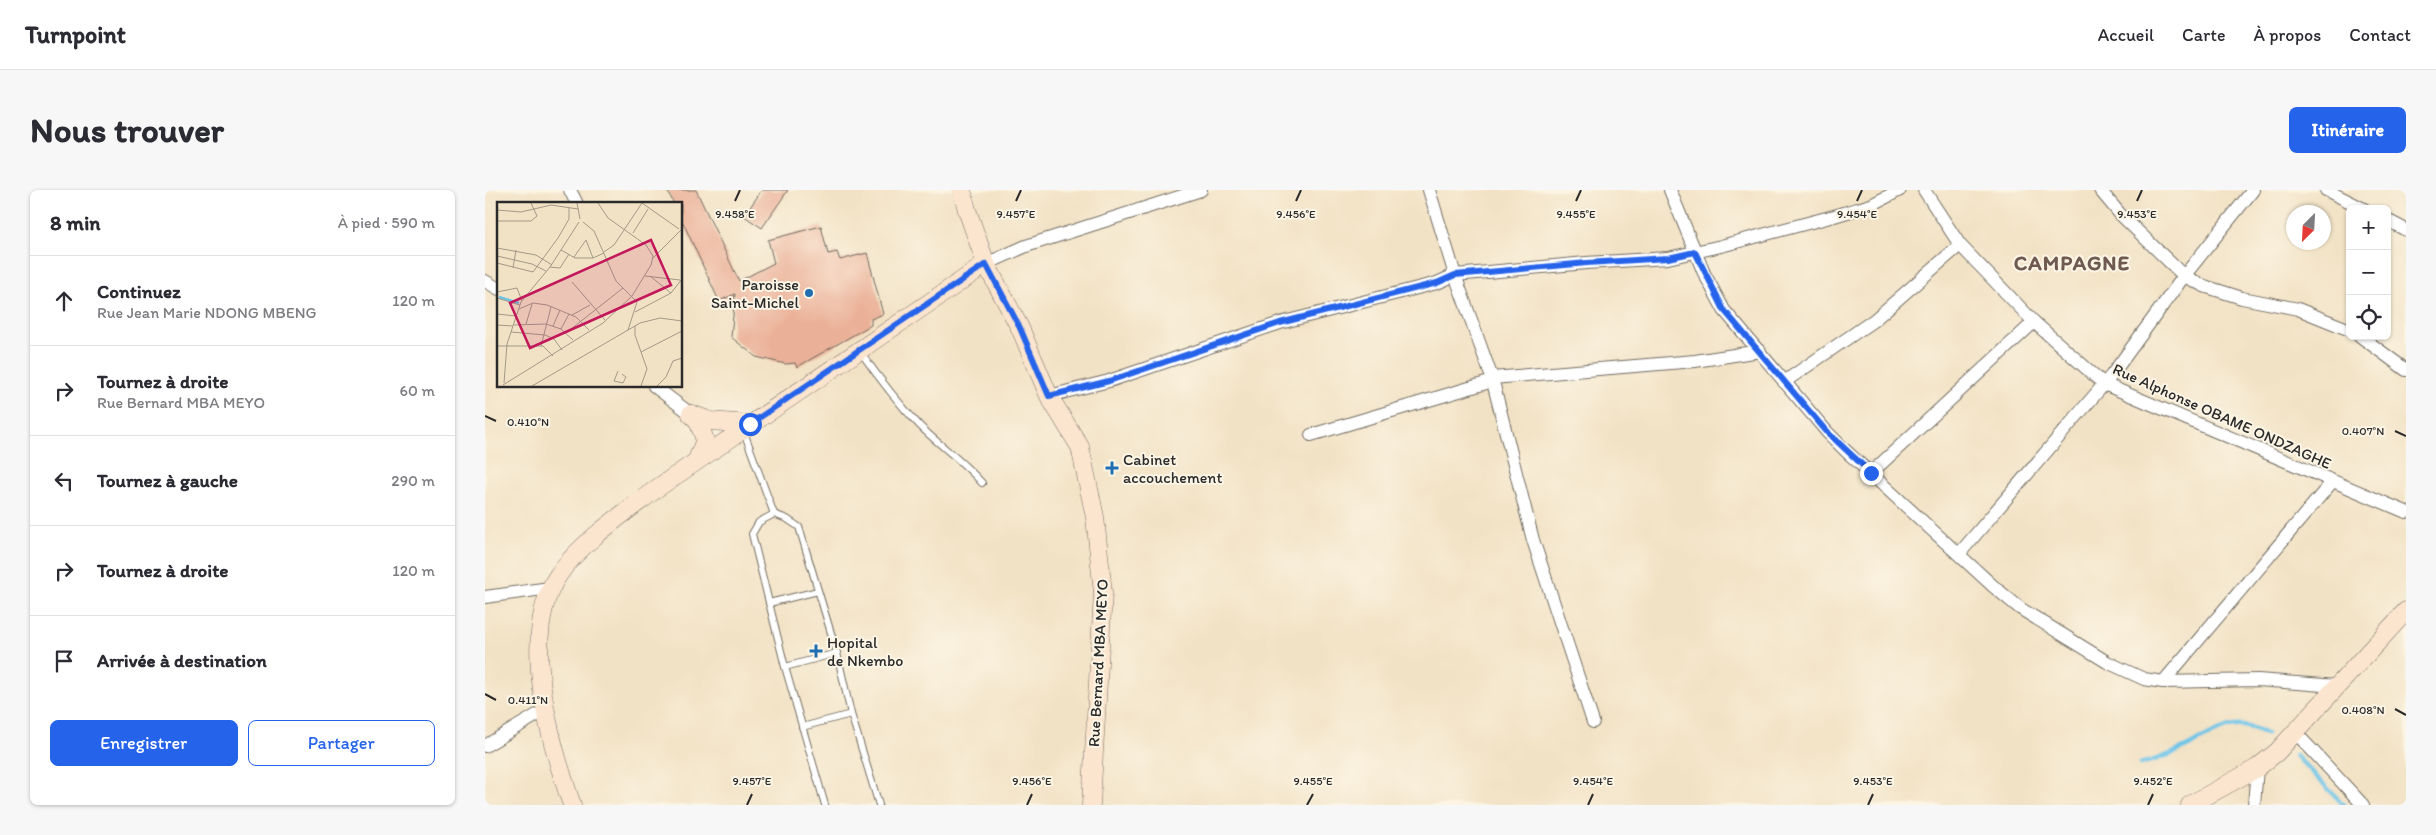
<!DOCTYPE html>
<html lang="fr">
<meta charset="utf-8">
<style>
:root{--surface:#fff;--page:#f7f7f7;--text:#2b2b33;--muted:#7c7c81;--line:#e1e1e2;--accent:#2563eb}
body{margin:0;font-family:Itim,sans-serif;background:var(--page);color:var(--text)}
.controls{position:absolute;right:15px;top:15px;display:grid;overflow:hidden;border-radius:8px;box-shadow:0 1px 4px #0004}
.controls button{width:45px;height:45px;display:grid;place-items:center;padding:0;border:0;border-bottom:1px solid var(--line);background:var(--surface);color:var(--text);font:25px sans-serif}
.compass{position:absolute;left:1801px;top:15px;width:45px;height:45px;border-radius:50%;background:var(--surface);box-shadow:0 1px 4px #0004;rotate:204deg}
.stop{position:absolute;width:15px;height:15px;margin:-11px;border:4px solid #2563eb;border-radius:50%;background:#fff}
.stop.end{background:#2563eb;border-color:#fff;box-shadow:0 1px 5px #0008}
.list{margin:0;padding:0;list-style:none}
h2{display:flex;justify-content:space-between;align-items:center;height:65px;margin:0;padding:0 20px;font-size:21px}
h2 small{font-size:16px;font-weight:400;color:var(--muted)}
.list li{display:grid;grid-template-columns:32px 1fr auto;gap:15px;align-items:center;box-sizing:border-box;height:90px;padding:0 20px;border-top:1px solid var(--line)}
.list b{display:block;font-size:19px;white-space:nowrap}
.list p{margin:0;font-size:16px;white-space:nowrap;color:var(--muted)}
.list em{font-size:16px;font-style:normal;color:var(--muted)}
.actions{display:flex;gap:10px;padding:15px 20px}
.actions a{flex:1;padding:11px 0;border:1px solid var(--accent);border-radius:8px;text-align:center;font-size:18px;color:var(--accent)}
.actions .main{background:var(--accent);color:#fff}
.icon{flex:none;width:28px;height:28px;fill:none;stroke:currentColor;stroke-width:2;stroke-linecap:round;stroke-linejoin:round}
.map{position:relative;flex:none;width:1921px;height:615px;overflow:hidden;border-radius:8px}
header{display:flex;align-items:center;gap:30px;box-sizing:border-box;height:70px;padding:0 25px;background:var(--surface);border-bottom:1px solid var(--line)}
header strong{font-size:24px}
nav{display:flex;gap:28px;margin-inline-start:auto;font-size:18px}
.intro{display:flex;align-items:center;justify-content:space-between;box-sizing:border-box;height:120px;padding:0 30px}
h1{margin:0;font-size:35px}
.button{padding:12px 22px;border-radius:8px;background:var(--accent);color:#fff;font-size:18px;font-weight:700}
main{display:flex;gap:30px;padding:0 30px}
aside{flex:1;background:var(--surface);border-radius:8px;box-shadow:0 1px 4px #0004}
.map>svg:first-child{display:block}
.lines{fill:none;stroke-linecap:round;stroke-linejoin:round}
.stream{stroke:#6bc4e8;stroke-width:4.5}
.building{fill:#ebb198}
.lane-casing{stroke:#716b61;stroke-width:8}
.street-casing{stroke:#716b61;stroke-width:14}
.secondary-casing{stroke:#716b61;stroke-width:19}
.lane{stroke:#fff;stroke-width:6}
.street{stroke:#fff;stroke-width:12}
.secondary{stroke:#fce5cf;stroke-width:18}
.route{stroke:#2563eb;stroke-width:6}
.ticks{fill:none;stroke:#2b2b2b;stroke-width:2}
.poi-dot{fill:#1f6fb2;stroke:#fcf5e5;stroke-width:2}
.labels{text-anchor:middle;dominant-baseline:central;stroke-width:4;stroke-linejoin:round;paint-order:stroke}
.poi-label{font-size:16px;fill:#2b2b2b;stroke:#fcf5e5;text-anchor:start}
.street-label{font-size:16px;fill:#2b2b2b;stroke:#fcf5e5}
.district-label{font-size:21px;font-weight:bold;letter-spacing:1px;fill:#6e5a51;stroke:#fcf5e5}
.inset-river{fill:none;stroke:#6bc4e8;stroke-width:2.5}
.inset-road{fill:none;stroke:#a29987;stroke-width:1}
.view{fill:#c2185b;fill-opacity:0.15;stroke:#c2185b;stroke-width:2.5}
.inset-edge{fill:none;stroke:#2b2b2b;stroke-width:2.5}
.ticks-label{font-size:12px;text-anchor:middle;fill:#2b2b2b;stroke:#fcf5e5;stroke-width:4;stroke-linejoin:round;paint-order:stroke}
</style>
<header>
<strong>Turnpoint</strong>
<nav><a>Accueil</a><a>Carte</a><a>À propos</a><a>Contact</a></nav>
</header>
<div class="intro"><h1>Nous trouver</h1><a class="button">Itinéraire</a></div>
<main>
<aside>
<h2>8 min<small>À pied · 590 m</small></h2>
<ul class="list">
<li><svg class="icon" aria-label="ahead" viewBox="0 0 24 24"><path d="M12 20V5M6 11l6-6 6 6"/></svg><div><b>Continuez</b><p>Rue Jean Marie NDONG MBENG</p></div><em>120 m</em></li>
<li><svg class="icon" aria-label="right" viewBox="0 0 24 24"><path d="M7 20v-9h11M14 6l5 5-5 5"/></svg><div><b>Tournez à droite</b><p>Rue Bernard MBA MEYO</p></div><em>60 m</em></li>
<li><svg class="icon" aria-label="left" viewBox="0 0 24 24"><path d="M17 20v-9H6M10 6l-5 5 5 5"/></svg><div><b>Tournez à gauche</b></div><em>290 m</em></li>
<li><svg class="icon" aria-label="right" viewBox="0 0 24 24"><path d="M7 20v-9h11M14 6l5 5-5 5"/></svg><div><b>Tournez à droite</b></div><em>120 m</em></li>
<li><svg class="icon" aria-label="arrive" viewBox="0 0 24 24"><path d="M6 21V4h12l-3 4 3 4H6"/></svg><div><b>Arrivée à destination</b></div></li>
</ul>
<div class="actions"><a class="main">Enregistrer</a><a>Partager</a></div>
</aside>
<div class="map">
<svg width="1921" height="615" viewBox="0 0 1921 615">
<rect width="100%" height="100%" fill="#fcf5e5"/>
<filter id="ink" filterUnits="userSpaceOnUse"><feTurbulence type="fractalNoise" baseFrequency=".02" numOctaves="2"/><feDisplacementMap in="SourceGraphic" scale="10" xChannelSelector="R" yChannelSelector="G"/><feConvolveMatrix kernelMatrix="1 2 1 2 8 2 1 2 1" color-interpolation-filters="sRGB"/></filter>
<filter id="wash" filterUnits="userSpaceOnUse"><feTurbulence type="fractalNoise" baseFrequency=".0096" numOctaves="4" result="noise"/><feDisplacementMap in="SourceGraphic" scale="20" xChannelSelector="R" yChannelSelector="G"/><feGaussianBlur stdDeviation="1.12" result="paint"/><feColorMatrix in="noise" values="0 0 0 0 0 0 0 0 0 0 0 0 0 0 0 0 0 1.4 0 .05"/><feComposite in="paint" operator="in"/></filter>
<g filter="url(#wash)">
<rect width="100%" height="100%" fill="#f2e2c5"/>
<g class="lines">
<g class="stream">
<polyline points="1810,565 1859,615"/>
<path d="M 1655,574 C 1675,569 1695,561 1713,551 C 1739,538 1752,528 1781,544"/>
</g>
</g>
<g id="blocks">
<g class="building">
<polygon points="182,0 211,0 254,91 289,73 283,50 336,36 343,64 352,62 355,70 382,63 398,124 386,129 386,135 312,177 310,173 301,174 271,167 246,147 250,104 234,111 196,28 196,14 189,14"/>
<polygon points="277,0 303,0 277,38 259,26"/>
</g>
</g>
</g>
<g filter="url(#ink)">
<use href="#blocks" fill-opacity="0" stroke="#716b61" stroke-width="1"/>
<g class="lines">
<defs>
<g id="lane">
<path d="M 375,161 C 393,187 413,213 435,236 C 455,256 478,271 497,293"/>
<polyline points="259,242 289,324"/>
<polyline points="284,413 333,401"/>
<polyline points="300,477 352,463"/>
<polyline points="317,537 366,524"/>
<polyline points="340,615 300,477 267,344 274,332 289,324 302,329 314,337 352,463 366,524 394,615"/>
</g>
<g id="street">
<polyline points="85,0 92,14"/>
<polyline points="944,0 970,85 1007,188 1048,350 1108,532"/>
<polyline points="1185,0 1219,83 1239,120 1342,242 1361,261 1508,396 1536,419 1622,472 1659,489 1678,492 1773,490 1852,496"/>
<polyline points="1439,0 1475,55 1549,132 1619,194 1921,322"/>
<polyline points="1615,0 1635,24 1699,86 1719,96 1757,108 1813,119 1865,140"/>
<polyline points="1841,0 1879,19"/>
<polyline points="1902,30 1921,40"/>
<polyline points="501,74 541,56 716,0"/>
<polyline points="0,91 14,99"/>
<polyline points="1875,146 1921,180"/>
<polyline points="1007,188 1210,171 1275,161"/>
<polyline points="1299,192 1389,130 1475,55"/>
<polyline points="169,196 206,224"/>
<polyline points="564,206 624,191 795,133 952,93 970,85 1101,73 1183,68 1236,56 1349,26 1386,15 1415,0"/>
<polyline points="826,245 1008,191"/>
<polyline points="1386,283 1549,132"/>
<polyline points="1474,364 1626,186 1699,86 1768,0"/>
<polyline points="0,407 65,398"/>
<polyline points="1678,492 1847,292"/>
<polyline points="1811,543 1878,615"/>
<polyline points="0,556 62,519"/>
<polyline points="1769,615 1772,578"/>
</g>
<g id="secondary">
<polyline points="477,0 482,20 501,74 535,138 564,206 595,257 610,327 618,403 606,615"/>
<polyline points="206,224 225,231 265,234"/>
<polyline points="206,224 213,231 220,250 212,270"/>
<path d="M 87,615 C 65,552 33,443 74,384 C 95,353 141,322 171,299 L 501,74"/>
<polyline points="1705,615 1772,578 1792,562 1921,421"/>
</g>
</defs>
<use href="#lane" class="lane-casing"/>
<use href="#street" class="street-casing"/>
<use href="#secondary" class="secondary-casing"/>
<use href="#lane" class="lane"/>
<use href="#street" class="street"/>
<use href="#secondary" class="secondary"/>
</g>
</g>
<g class="lines" filter="url(#ink)">
<polyline class="route" points="265,234 501,74 535,138 564,206 624,191 795,133 952,93 970,85 1102,73 1183,68 1210,62 1239,120 1342,242 1386,283"/>
</g>
<path class="ticks" d="M 250,11 L 255,0M 531,11 L 536,0M 811,11 L 816,0M 1091,11 L 1096,0M 1372,11 L 1377,0M 1652,11 L 1657,0M 0,226 L 11,231M 1910,241 L 1921,246M 0,504 L 11,510M 1910,519 L 1921,525M 262,615 L 267,604M 542,615 L 547,604M 822,615 L 828,604M 1103,615 L 1108,604M 1383,615 L 1388,604M 1663,615 L 1668,604"/>
<g class="poi-dot">
<circle cx="324" cy="103" r="5"/>
<path d="M624.5 270.5h5v5h5v5h-5v5h-5v-5h-5v-5h5z"/>
<path d="M328.5 453.5h5v5h5v5h-5v5h-5v-5h-5v-5h5z"/>
</g>
<g class="labels">
<g class="poi-label">
<text x="314" y="94" text-anchor="end">Paroisse<tspan x="314" dy="18">Saint-Michel</tspan></text>
<text x="638" y="269">Cabinet<tspan x="638" dy="18">accouchement</tspan></text>
<text x="342" y="452">Hopital<tspan x="342" dy="18">de Nkembo</tspan></text>
</g>
<g class="street-label">
<text transform="translate(1737 226) rotate(24)">Rue Alphonse OBAME ONDZAGHE</text>
<text transform="translate(613 473) rotate(-87)">Rue Bernard MBA MEYO</text>
</g>
<g class="district-label">
<text x="1587" y="72">CAMPAGNE</text>
</g>
</g>
<g transform="translate(12 12)">
<rect width="185" height="185" fill="#f2e2c5"/>
<path class="inset-river" d="M 2,95 L 22,101"/>
<path class="inset-road" d="M 80,1 L 83,17M 145,1 L 182,27M 0,8 L 24,10 L 54,3 L 81,7M 0,19 L 34,19 L 40,14 L 34,1M 86,20 L 97,29 L 119,79 L 140,100 L 131,128M 136,31 L 151,7M 0,46 L 39,53 L 55,63M 64,48 L 78,56 L 96,56 L 107,51M 107,50 L 117,43 L 145,1M 0,54 L 35,62 L 49,69M 77,55 L 89,38 L 96,56M 156,56 L 185,27M 0,61 L 36,70 L 61,36 L 72,17 L 72,6M 53,65 L 63,66 L 72,52M 16,66 L 19,48M 148,74 L 183,78M 153,74 L 174,91M 75,80 L 108,118M 0,90 L 20,86 L 25,99M 0,96 L 23,103M 22,107 L 36,101 L 50,103 L 79,115 L 92,128M 138,110 L 174,91 L 185,77M 0,112 L 19,114M 75,113 L 93,103M 29,122 L 35,102M 0,123 L 16,124M 17,123 L 49,122 L 64,127 L 76,138M 56,124 L 63,108M 138,124 L 138,133 L 150,167 L 144,184M 64,127 L 72,112M 14,130 L 48,133 L 57,137 L 65,148M 69,131 L 126,86M 0,144 L 46,144 L 56,154M 44,144 L 54,105M 144,150 L 185,129M 121,169 L 117,179 L 126,181 L 129,175 L 125,172M 7,181 L 10,142 L 24,100 L 53,65 L 82,20M 6,183 L 106,121 L 135,94 L 154,63 L 156,54 L 149,43 L 111,16 L 101,1M 35,184 L 143,121 L 163,116 L 185,119M 160,184 L 169,175 L 176,159 L 185,156"/>
<path class="view" d="M 154,38 L 174,83 L 33,146 L 13,101 Z"/>
<rect width="185" height="185" class="inset-edge"/>
</g>
<g class="ticks-label">
<text x="250" y="28">9.458°E</text>
<text x="1372" y="28">9.454°E</text>
<text x="1652" y="28">9.453°E</text>
<text x="531" y="28">9.457°E</text>
<text x="811" y="28">9.456°E</text>
<text x="1091" y="28">9.455°E</text>
<text x="43" y="236">0.410°N</text>
<text x="1878" y="245">0.407°N</text>
<text x="43" y="514">0.411°N</text>
<text x="1878" y="524">0.408°N</text>
<text x="267" y="595">9.457°E</text>
<text x="547" y="595">9.456°E</text>
<text x="828" y="595">9.455°E</text>
<text x="1108" y="595">9.454°E</text>
<text x="1388" y="595">9.453°E</text>
<text x="1668" y="595">9.452°E</text>
</g>
</svg>
<div class="controls">
<button>+</button>
<button>−</button>
<button><svg class="icon" aria-label="locate" viewBox="0 0 24 24"><circle cx="12" cy="12" r="6"/><path d="M12 2v4M12 18v4M2 12h4M18 12h4"/></svg></button>
</div>
<svg class="compass" viewBox="-18 -18 36 36"><path d="M0-13l5 13h-10z" fill="#e53935"/><path d="M0 13l5-13h-10z" fill="#7c7c81"/></svg>
<div class="stop" style="left:265px;top:234px"></div>
<div class="stop end" style="left:1386px;top:283px"></div>
</div>
</main>
